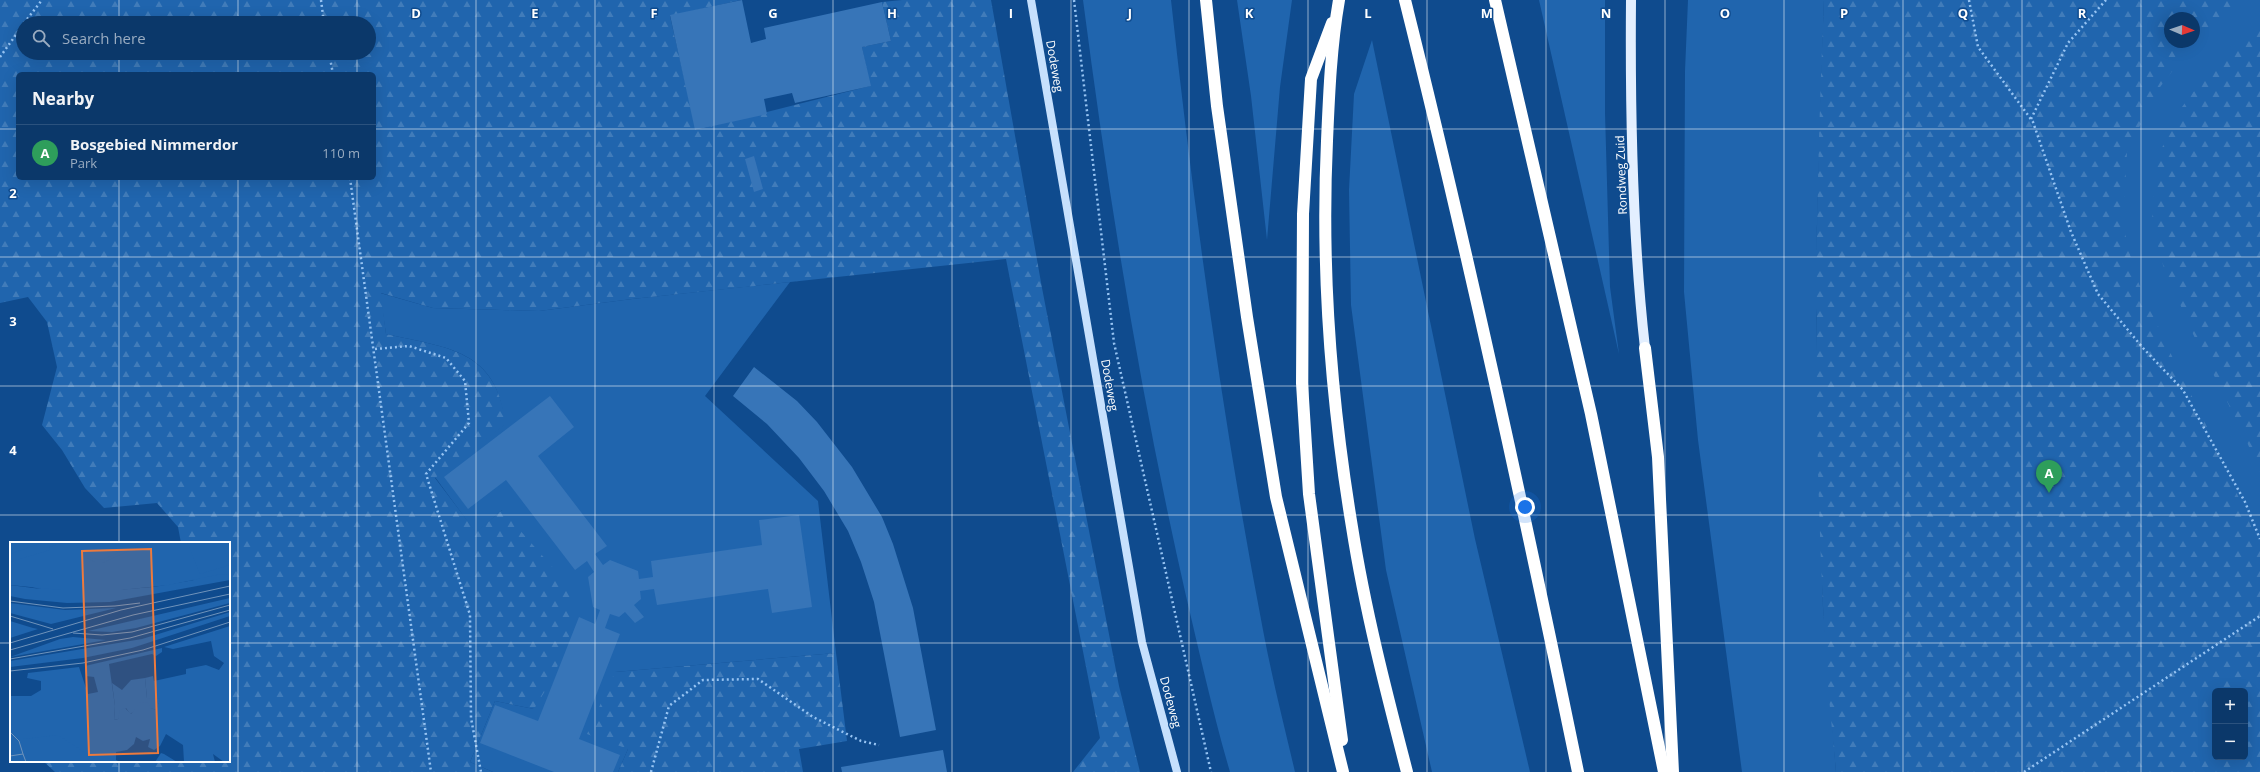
<!DOCTYPE html>
<meta charset="utf-8">
<style>
:root{--surface:#0b386a;--page:#194372;--text:#f1f3f6;--muted:#9aacc1;--line:#2b527e;--accent:#ea580c}
body{margin:0;font-family:"Open Sans",sans-serif;background:var(--page);color:var(--text)}
.controls{position:absolute;right:12px;bottom:12px;display:grid;overflow:hidden;border-radius:6px;box-shadow:0 4px 16px #0002}
.controls button{width:36px;height:36px;display:grid;place-items:center;padding:0;border:0;border-bottom:1px solid var(--line);background:var(--surface);color:var(--text);font:20px sans-serif}
.compass{position:absolute;left:2164px;top:12px;width:36px;height:36px;border-radius:50%;background:var(--surface);box-shadow:0 4px 16px #0002;rotate:92deg}
.you{position:absolute;left:1525px;top:507px;width:14px;height:14px;margin:-10px;border:3px solid #fff;border-radius:50%;background:#1a73e8;box-shadow:0 0 0 6px #1a73e833}
.badge{display:grid;place-items:center;width:26px;height:26px;border-radius:50%;background:var(--accent);color:#fff;font-size:13px;font-weight:700}
.pin{position:absolute;translate:-50% -33px;filter:drop-shadow(0 1px 2px #0008)}
.pin::after{content:'';position:absolute;top:21px;width:14px;height:12px;background:inherit;clip-path:polygon(0 0,100% 0,50% 100%)}
.list{margin:0;padding:0;list-style:none}
h2{display:flex;justify-content:space-between;align-items:center;height:52px;margin:0;padding:0 16px;font-size:17px}
h2 small{font-size:13px;font-weight:400;color:var(--muted)}
.list li{display:grid;grid-template-columns:26px 1fr auto;gap:12px;align-items:center;box-sizing:border-box;height:56px;padding:0 16px;border-top:1px solid var(--line)}
.list b{display:block;font-size:15px;white-space:nowrap}
.list p{margin:0;font-size:13px;white-space:nowrap;color:var(--muted)}
.list em{font-size:13px;font-style:normal;color:var(--muted)}
.icon{flex:none;width:22px;height:22px;fill:none;stroke:currentColor;stroke-width:2;stroke-linecap:round;stroke-linejoin:round}
.map{position:relative;flex:none;width:2260px;height:772px;overflow:hidden}
.search{position:absolute;background:var(--surface);box-shadow:0 4px 16px #0002;left:16px;top:16px;width:360px;height:44px;display:flex;align-items:center;gap:10px;box-sizing:border-box;padding:0 14px;border-radius:22px;color:var(--muted);font-size:15px}
.panel{position:absolute;background:var(--surface);box-shadow:0 4px 16px #0002;left:16px;top:72px;width:360px;height:108px;border-radius:6px}
.map>svg:first-child{display:block}
.green{fill:#2065ae;fill-rule:evenodd}
.forest{fill:url(#forest-firs);fill-rule:evenodd}
.building{fill:#3775b8}
.lines{fill:none;stroke-linecap:round;stroke-linejoin:round}
.path{stroke:#97c4f3;stroke-width:2.5;stroke-dasharray:2 3;stroke-linecap:butt}
.secondary{stroke:#c6e0fd;stroke-width:8}
.primary{stroke:#e3efff;stroke-width:10}
.highway{stroke:#fff;stroke-width:12}
.grid{fill:none;stroke:#fff;stroke-width:1;stroke-opacity:0.55}
.labels{text-anchor:middle;dominant-baseline:central;stroke-width:3;stroke-linejoin:round;paint-order:stroke}
.street-label{font-size:12px;fill:#fff;stroke:#0f4b8e}
.inset-road{fill:none;stroke:#6f93bb;stroke-width:1}
.view{fill:#ed7a3d;fill-opacity:0.15;stroke:#ed7a3d;stroke-width:2}
.inset-edge{fill:none;stroke:#fff;stroke-width:2}
.grid-label{font-size:13px;text-anchor:middle;font-weight:bold;fill:#fff;stroke:#0f4b8e;stroke-width:3;stroke-linejoin:round;paint-order:stroke}
</style>
<div class="map">
<svg width="2260" height="772" viewBox="0 0 2260 772">
<defs>
<pattern id="forest-firs" width="22" height="20" patternUnits="userSpaceOnUse"><rect width="22" height="20" fill="#2065ae"/><path d="M5 1l3.5 6h-7zM16 11l3.5 6h-7z" fill="#417cba"/></pattern>
</defs>
<rect width="100%" height="100%" fill="#0f4b8e"/>
<g class="green">
<path d="M 1083,0 L 1171,0 C 1194,211 1223,422 1263,630 C 1272,678 1284,725 1295,772 L 1230,772 C 1213,714 1200,655 1186,596 C 1141,399 1109,200 1083,0 Z"/>
<polygon points="1237,0 1292,0 1280,87 1267,240 1251,96"/>
<polygon points="1539,0 1605,0 1605,113 1610,287 1619,354"/>
<path d="M 1688,0 L 1824,0 L 1816,256 L 1825,0 L 2260,0 L 2260,772 L 1872,772 L 1816,309 L 1823,607 L 1836,772 L 1742,772 L 1698,440 L 1684,292 L 1685,71 ZM 2170,18 L 2194,18 L 2194,42 L 2170,42 ZM 2215,691 L 2245,691 L 2245,757 L 2215,757 Z"/>
<polygon points="1372,40 1475,539 1530,772 1432,772 1386,570 1351,305 1349,190 1354,94"/>
<path d="M 790,282 L 705,396 L 818,501 L 836,653 L 615,672 L 628,749 L 618,772 L 493,772 L 470,762 L 495,701 L 534,709 L 502,510 L 476,533 L 435,477 L 505,424 C 497,349 448,348 386,334 L 380,293 L 433,308 L 539,311 L 632,299 Z"/>
</g>
<g class="forest">
<path d="M 0,0 L 741,0 L 670,16 L 696,130 L 870,86 L 862,47 L 891,41 L 882,2 L 902,0 L 991,0 L 1042,288 L 1119,686 L 1140,772 L 1073,772 L 1100,738 L 1006,259 L 632,299 L 539,311 L 433,308 L 381,293 L 386,334 C 448,348 496,349 506,424 L 435,478 L 476,532 L 502,510 L 570,587 L 573,626 L 553,678 L 534,709 L 495,701 L 470,762 L 493,772 L 55,772 L 43,761 L 229,761 L 229,543 L 181,543 L 178,527 L 157,503 L 104,508 L 85,488 L 62,450 L 42,425 L 57,367 L 47,322 L 28,297 L 0,303 ZM 23,23 L 369,23 L 369,53 L 23,53 ZM 18,74 L 374,74 L 374,178 L 18,178 Z"/>
<path d="M 1824,0 L 2242,0 L 2197,39 L 2157,91 L 2127,152 L 2123,225 L 2135,275 L 2166,344 L 2216,445 L 2260,547 L 2260,772 L 1836,772 C 1831,717 1825,661 1823,606 C 1813,404 1815,202 1824,0 ZM 2170,18 L 2194,18 L 2194,42 L 2170,42 ZM 2215,691 L 2245,691 L 2245,757 L 2215,757 Z"/>
<polygon points="2260,23 2260,472 2243,433 2192,332 2163,265 2152,223 2156,160 2182,107 2218,59"/>
<polygon points="836,653 847,741 799,749 803,772 618,772 628,749 587,734 615,672"/>
</g>
<g class="building">
<polygon points="742,0 751,43 766,39 764,28 882,2 891,41 862,47 871,86 795,103 792,93 764,99 767,114 695,130 670,15"/>
<polygon points="754,156 763,189 754,192 745,159"/>
<polygon points="754,367 797,401 817,422 852,467 882,517 893,544 913,608 936,730 900,737 874,602 861,562 848,531 824,491 799,458 767,424 733,396"/>
<polygon points="550,396 574,427 538,456 607,546 595,554 603,565 610,560 638,571 639,579 653,577 651,561 762,545 759,520 799,515 812,607 772,613 768,589 657,605 654,589 640,591 641,599 634,605 644,617 635,623 625,612 619,617 610,614 605,628 620,634 579,739 620,755 613,772 554,772 480,743 495,705 538,721 579,617 595,624 600,610 593,607 588,577 594,572 587,561 575,570 506,480 468,509 444,477"/>
<polygon points="943,750 947,772 842,772 841,767"/>
</g>
<g class="lines">
<g class="path">
<polyline points="321,0 324,23"/>
<polyline points="1074,0 1114,343 1211,772"/>
<polyline points="1969,0 1978,47 2033,122 2071,232 2098,294 2143,348 2183,390 2245,502 2260,539"/>
<polyline points="24,23 42,0"/>
<polyline points="329,53 333,74"/>
<polyline points="0,57 23,25"/>
<polyline points="2031,119 2068,43 2106,0"/>
<polyline points="350,178 431,772"/>
<polyline points="375,349 409,346 446,358 465,381 469,423 426,474 470,615 471,718 481,772"/>
<polyline points="651,772 669,706 703,680 758,679 813,717 861,741 879,745"/>
<polyline points="2024,772 2260,616"/>
</g>
<polyline class="secondary" points="1031,0 1142,642 1177,772"/>
<path class="primary" d="M 1631,0 C 1630,116 1632,233 1645,348"/>
<g class="highway">
<polyline points="1206,0 1217,106 1247,317 1276,497 1343,772"/>
<path d="M 1339,0 C 1331,46 1329,94 1327,141 C 1321,269 1331,400 1352,527 C 1365,610 1386,691 1407,772"/>
<path d="M 1405,0 C 1469,256 1525,514 1578,772"/>
<polyline points="1495,0 1591,414 1664,772"/>
<polyline points="1332,23 1311,79 1303,214 1302,383 1309,494 1342,740"/>
<polyline points="1645,348 1658,457 1673,772"/>
</g>
</g>
<path class="grid" d="M 119,0 L 119,23M 238,0 L 238,23M 357,0 L 357,23M 476,0 L 476,772M 595,0 L 595,772M 714,0 L 714,772M 833,0 L 833,772M 952,0 L 952,772M 1071,0 L 1071,772M 1189,0 L 1189,772M 1308,0 L 1308,772M 1427,0 L 1427,772M 1546,0 L 1546,772M 1665,0 L 1665,772M 1784,0 L 1784,772M 1903,0 L 1903,772M 2022,0 L 2022,772M 2141,0 L 2141,772M 119,53 L 119,74M 238,53 L 238,74M 357,53 L 357,74M 0,129 L 18,129M 374,129 L 2260,129M 119,178 L 119,543M 238,178 L 238,772M 357,178 L 357,772M 0,257 L 2260,257M 0,386 L 2260,386M 0,515 L 2260,515M 0,643 L 11,643M 229,643 L 2260,643M 119,761 L 119,772"/>
<g class="labels">
<g class="street-label">
<text transform="translate(1055 66) rotate(80)">Dodeweg</text>
<text transform="translate(1621 175) rotate(-92)">Rondweg Zuid</text>
<text transform="translate(1110 385) rotate(80)">Dodeweg</text>
<text transform="translate(1171 702) rotate(75)">Dodeweg</text>
</g>
</g>
<g transform="translate(10 542)">
<rect width="220" height="220" fill="#0f4b8e"/>
<path d="M 0,0 L 220,0 L 220,38 L 100,60 L 57,61 L 15,57 L 0,54 L 0,43 L 31,47 L 0,40 ZM 184,38 L 143,45 L 106,48 ZM 220,56 L 220,61 L 126,86 L 102,90 L 78,89 ZM 0,61 L 55,68 L 106,66 L 41,82 L 0,71 ZM 220,70 L 220,74 L 122,106 L 73,116 L 0,125 L 0,119 L 132,97 ZM 0,79 L 23,86 L 28,87 L 0,96 ZM 63,95 L 96,98 L 0,115 L 50,97 ZM 135,136 L 137,156 L 151,156 L 146,168 L 140,166 L 125,169 L 120,172 L 116,166 L 108,177 L 104,178 L 105,164 L 102,141 L 112,148 L 121,138 Z" fill="#2065ae" fill-rule="evenodd"/>
<path d="M 0,0 L 31,0 L 32,1 L 0,12 ZM 56,0 L 64,0 L 75,15 L 86,21 L 92,21 L 139,0 L 177,0 L 190,32 L 220,23 L 220,33 L 211,32 L 159,43 L 111,48 L 51,48 L 0,43 L 0,20 L 40,8 L 39,5 ZM 67,0 L 132,0 L 92,18 L 81,16 ZM 211,0 L 218,0 L 220,5 L 220,23 ZM 220,84 L 220,220 L 214,220 L 203,212 L 205,220 L 174,220 L 173,203 L 156,192 L 150,204 L 144,208 L 138,205 L 140,197 L 133,199 L 126,195 L 124,202 L 117,208 L 106,210 L 106,218 L 110,220 L 0,220 L 7,199 L 0,179 L 0,154 L 21,154 L 31,148 L 31,139 L 17,136 L 18,131 L 69,125 L 78,152 L 88,150 L 84,135 L 76,134 L 75,124 L 152,106 L 152,110 L 146,114 L 142,112 L 99,122 L 105,164 L 104,178 L 108,177 L 110,168 L 115,166 L 121,172 L 130,160 L 138,161 L 141,166 L 146,168 L 150,157 L 137,156 L 135,136 L 143,134 L 144,139 L 176,132 L 176,127 L 196,123 L 209,128 L 214,121 L 204,114 L 201,99 L 163,107 L 154,105 ZM 151,211 L 154,212 L 167,220 L 145,220 Z" fill="#2065ae"/>
<path d="M 0,180 L 14,197 L 48,193 L 90,220 L 0,220 Z" fill="#2065ae"/>
<path class="inset-road" d="M 0,59 L 53,66 L 105,64M 105,64 L 130,61M 0,74 L 30,83M 30,83 L 43,87M 63,91 L 92,93 L 122,90 L 220,63M 0,101 L 111,68 L 220,44M 0,108 L 123,73 L 220,52M 0,117 L 120,96 L 220,68M 0,129 L 73,121 L 133,108 L 220,80M 0,190 L 9,199 L 13,212M 0,214 L 13,212 L 16,220"/>
<path class="view" d="M 141,7 L 148,211 L 79,213 L 72,9 Z"/>
<rect width="220" height="220" class="inset-edge"/>
</g>
<g class="grid-label">
<text x="416" y="18">D</text>
<text x="535" y="18">E</text>
<text x="654" y="18">F</text>
<text x="773" y="18">G</text>
<text x="892" y="18">H</text>
<text x="1011" y="18">I</text>
<text x="1130" y="18">J</text>
<text x="1249" y="18">K</text>
<text x="1368" y="18">L</text>
<text x="1487" y="18">M</text>
<text x="1606" y="18">N</text>
<text x="1725" y="18">O</text>
<text x="1844" y="18">P</text>
<text x="1963" y="18">Q</text>
<text x="2082" y="18">R</text>
<text x="13" y="198">2</text>
<text x="13" y="326">3</text>
<text x="13" y="455">4</text>
</g>
</svg>
<div class="controls">
<button>+</button>
<button>−</button>
</div>
<svg class="compass" viewBox="-18 -18 36 36"><path d="M0-13l5 13h-10z" fill="#e53935"/><path d="M0 13l5-13h-10z" fill="#9aacc1"/></svg>
<div class="you"></div>
<div class="pin badge" style="left:2049px;top:493px;background:#2e9e5b">A</div>
<div class="search"><svg class="icon" aria-label="search" viewBox="0 0 24 24"><circle cx="10" cy="10" r="6"/><path d="M15 15l6 6"/></svg>Search here</div>
<section class="panel">
<h2>Nearby<small></small></h2>
<ul class="list">
<li><span class="badge" style="background:#2e9e5b">A</span><div><b>Bosgebied Nimmerdor</b><p>Park</p></div><em>110 m</em></li>
</ul>
</section>
</div>
